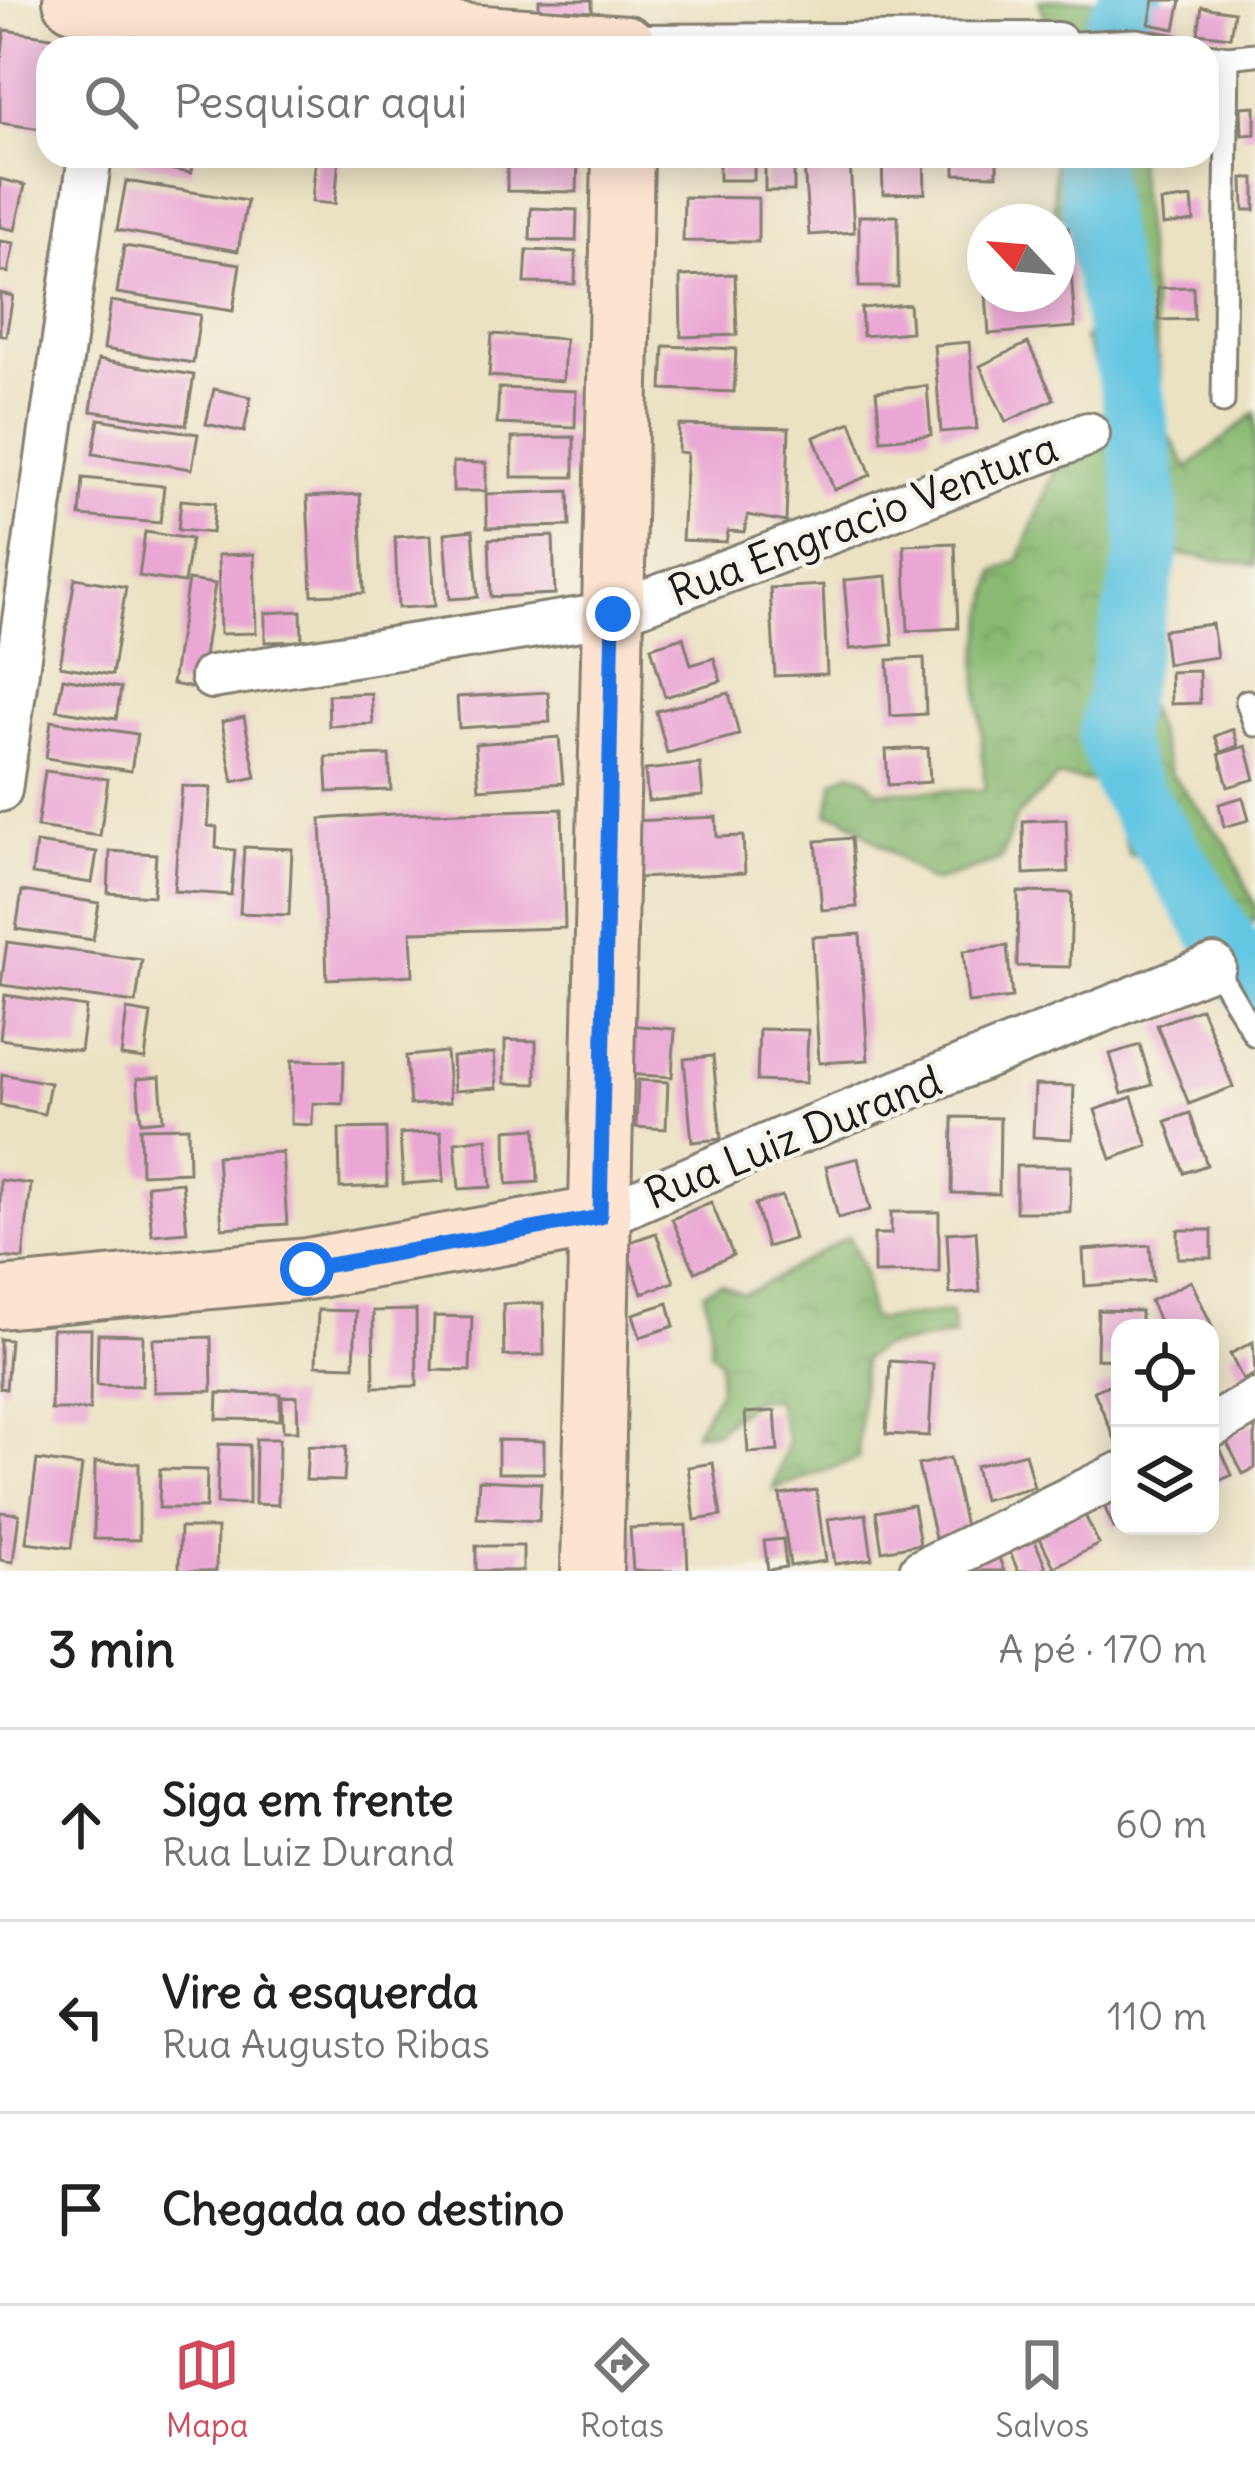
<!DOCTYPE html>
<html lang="pt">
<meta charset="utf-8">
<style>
:root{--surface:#fff;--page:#f6f6f6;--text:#222;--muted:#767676;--line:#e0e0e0;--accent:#d1495b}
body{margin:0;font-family:Delius,sans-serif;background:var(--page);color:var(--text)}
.controls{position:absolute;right:36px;bottom:36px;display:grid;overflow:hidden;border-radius:24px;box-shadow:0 6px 30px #0003}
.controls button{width:108px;height:108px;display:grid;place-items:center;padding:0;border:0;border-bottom:3px solid var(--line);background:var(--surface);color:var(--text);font:60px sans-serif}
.compass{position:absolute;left:967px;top:204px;width:108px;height:108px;border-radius:50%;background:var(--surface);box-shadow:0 6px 30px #0003;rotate:296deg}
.stop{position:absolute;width:36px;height:36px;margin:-27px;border:9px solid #1a73e8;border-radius:50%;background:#fff}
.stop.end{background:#1a73e8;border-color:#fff;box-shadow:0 3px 12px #0008}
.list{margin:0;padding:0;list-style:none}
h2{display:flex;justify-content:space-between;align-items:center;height:156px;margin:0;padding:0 48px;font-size:51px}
h2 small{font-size:39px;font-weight:400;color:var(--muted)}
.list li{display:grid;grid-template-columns:78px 1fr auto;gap:36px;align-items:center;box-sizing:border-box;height:192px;padding:0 48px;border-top:3px solid var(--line)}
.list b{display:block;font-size:45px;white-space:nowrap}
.list p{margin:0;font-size:39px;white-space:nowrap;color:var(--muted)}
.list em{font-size:39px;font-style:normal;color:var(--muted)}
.icon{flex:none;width:66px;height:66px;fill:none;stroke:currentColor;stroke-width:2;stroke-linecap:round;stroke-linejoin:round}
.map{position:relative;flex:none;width:1255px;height:1571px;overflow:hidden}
.search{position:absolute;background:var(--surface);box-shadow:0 6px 30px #0003;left:36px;right:36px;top:36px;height:132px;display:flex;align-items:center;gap:30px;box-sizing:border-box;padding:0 42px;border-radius:36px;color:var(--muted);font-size:45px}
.sheet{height:732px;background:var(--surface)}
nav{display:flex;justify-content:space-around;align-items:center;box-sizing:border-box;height:168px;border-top:3px solid var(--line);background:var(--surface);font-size:33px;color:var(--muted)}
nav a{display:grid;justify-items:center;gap:6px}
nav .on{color:var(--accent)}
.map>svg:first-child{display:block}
.forest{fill:url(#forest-crowns);stroke:#536b48;stroke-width:3}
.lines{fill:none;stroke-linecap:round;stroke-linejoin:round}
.river{stroke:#64c6e2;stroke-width:63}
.building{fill:#eaa7d4}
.lane-casing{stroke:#847f70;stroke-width:27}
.street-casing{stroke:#847f70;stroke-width:48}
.secondary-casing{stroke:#847f70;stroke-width:66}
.lane{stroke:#fff;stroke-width:21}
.street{stroke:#fff;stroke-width:42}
.secondary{stroke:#fde4d1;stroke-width:60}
.route{stroke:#1a73e8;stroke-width:15}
.labels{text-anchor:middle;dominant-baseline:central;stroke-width:9;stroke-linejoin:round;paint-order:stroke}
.street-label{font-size:42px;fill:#1c1c1c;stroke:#f7f3e8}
</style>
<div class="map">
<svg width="1255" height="1571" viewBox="0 0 1255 1571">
<defs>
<pattern id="forest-crowns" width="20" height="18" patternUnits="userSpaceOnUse" patternTransform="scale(3)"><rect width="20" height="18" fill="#8aba73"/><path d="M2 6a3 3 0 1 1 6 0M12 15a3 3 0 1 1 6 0" fill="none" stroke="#769f63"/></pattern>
</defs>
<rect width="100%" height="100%" fill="#f7f3e8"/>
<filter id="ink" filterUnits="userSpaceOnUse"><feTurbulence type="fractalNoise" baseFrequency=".00833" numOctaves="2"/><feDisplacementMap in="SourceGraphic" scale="24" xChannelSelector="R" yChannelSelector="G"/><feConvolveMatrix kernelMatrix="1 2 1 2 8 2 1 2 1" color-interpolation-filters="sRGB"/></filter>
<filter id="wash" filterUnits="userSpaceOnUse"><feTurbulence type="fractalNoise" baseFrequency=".004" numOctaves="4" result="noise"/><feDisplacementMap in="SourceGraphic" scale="48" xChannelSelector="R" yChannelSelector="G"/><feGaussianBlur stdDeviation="2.7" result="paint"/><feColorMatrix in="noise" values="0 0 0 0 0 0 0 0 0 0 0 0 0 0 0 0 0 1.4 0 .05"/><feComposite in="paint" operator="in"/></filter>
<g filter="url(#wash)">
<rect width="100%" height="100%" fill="#ebe2c3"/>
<g class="forest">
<polygon points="1039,0 1122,0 1117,20 1121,48 1053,38"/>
<polygon points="1054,156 1136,156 1166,430 1188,468 1255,413 1255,565 1155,551 1139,682 1171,774 1229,847 1255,906 1255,921 1234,920 1171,861 1129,855 1108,784 1058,777 1016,817 1001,860 932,882 842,816 828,814 834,781 851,772 865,778 877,791 985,790 977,664 995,572 1019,560 1054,472 1112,403 1084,339 1092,328 1109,332 1110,318 1088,236 1054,209"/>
<polygon points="849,1236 864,1272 870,1318 879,1320 951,1312 954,1336 879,1348 863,1359 858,1459 773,1489 788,1440 775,1399 755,1399 715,1432 694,1433 718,1393 720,1361 710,1351 710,1321 704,1292 720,1283 742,1293 757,1288"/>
</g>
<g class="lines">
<g class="river">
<polyline points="1108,48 1117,24 1132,0"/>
<polyline points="1087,156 1096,228 1133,397 1146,486 1148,547 1109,737 1125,781 1255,988"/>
</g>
</g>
<g id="blocks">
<g class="building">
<rect x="539" y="0" width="53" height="13"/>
<polygon points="1154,0 1181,0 1175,29 1149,24"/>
<polygon points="1202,7 1234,12 1230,37 1198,33"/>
<polygon points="5,30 64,39 62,48 48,48 48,130 0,123 0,66"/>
<polygon points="1255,106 1255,134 1242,135 1241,107"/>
<polygon points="137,156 194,156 191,173 136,163"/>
<polygon points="316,156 339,156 335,204 312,202"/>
<rect x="719" y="156" width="35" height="24"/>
<polygon points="794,156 794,191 765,191 765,157"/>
<polygon points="882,156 924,156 925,193 883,194"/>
<polygon points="955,156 997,156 997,175 955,174"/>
<polygon points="507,159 578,160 577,192 507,191"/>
<polygon points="850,162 854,232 809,235 804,165"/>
<polygon points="1243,178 1255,178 1255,210 1244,210"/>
<polygon points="0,179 25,185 15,230 0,227"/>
<polygon points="126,181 247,201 238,251 117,230"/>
<polygon points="684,197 758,198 758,242 683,241"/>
<polygon points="1192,198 1194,221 1163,225 1161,202"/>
<polygon points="531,208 577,210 576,241 530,240"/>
<rect x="859" y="216" width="39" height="71"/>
<polygon points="1068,228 1075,327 989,334 986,294 1057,294 1057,229"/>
<polygon points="0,241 14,243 8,273 0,271"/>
<polygon points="124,246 240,264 233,311 117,293"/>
<polygon points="527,250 576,252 575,284 525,283"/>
<polygon points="735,274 737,335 681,337 680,276"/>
<polygon points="1193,287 1194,319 1159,320 1157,288"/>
<polygon points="0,293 13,296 6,336 0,335"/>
<polygon points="111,301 200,315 193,363 104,349"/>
<polygon points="909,304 911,332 863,336 861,308"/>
<polygon points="492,334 565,339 563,381 489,376"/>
<polygon points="969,342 977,429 941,432 934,345"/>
<polygon points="1028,343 1054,399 1006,422 980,366"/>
<polygon points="664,346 736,349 734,392 662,389"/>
<polygon points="98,360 194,375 186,425 91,411"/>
<polygon points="927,386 931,435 881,440 876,391"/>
<polygon points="499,388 576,391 575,427 497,424"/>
<polygon points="214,389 251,397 244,432 206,424"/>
<polygon points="99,419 198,434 192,469 93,454"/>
<polygon points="851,422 871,475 834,490 814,437"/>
<polygon points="679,425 789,428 786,522 748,515 744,532 728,531 726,542 682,540 687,453 678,452"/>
<polygon points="574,437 574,477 512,477 512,438"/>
<polygon points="453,462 486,463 486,491 453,491"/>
<polygon points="83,478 164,486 160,523 80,516"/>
<polygon points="569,491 570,526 487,528 486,494"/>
<polygon points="360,494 364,593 312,595 307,497"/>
<polygon points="181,500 215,503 212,533 178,530"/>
<polygon points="473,530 478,597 450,599 445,533"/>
<polygon points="145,532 191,539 184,583 139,576"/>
<polygon points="431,535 435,606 398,608 395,537"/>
<polygon points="553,536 555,594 491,597 489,539"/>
<polygon points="955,543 958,628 908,631 904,545"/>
<polygon points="254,554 256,633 220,634 218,555"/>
<polygon points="887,576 893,645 850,649 844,580"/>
<polygon points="75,578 126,587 112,675 60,666"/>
<polygon points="188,580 215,584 199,689 172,684"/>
<polygon points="823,585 827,674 775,676 770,588"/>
<polygon points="301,611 302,641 265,642 265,613"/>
<polygon points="1212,624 1217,657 1167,664 1163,630"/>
<polygon points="683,637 691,665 714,658 721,681 665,697 651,647"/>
<polygon points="924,658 926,714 891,716 888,660"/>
<polygon points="1199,671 1200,703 1171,704 1170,672"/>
<polygon points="63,678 121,688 116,719 57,710"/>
<polygon points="548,692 550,722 459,728 457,697"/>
<polygon points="371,693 373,724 329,726 328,695"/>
<polygon points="729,693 739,735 667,753 656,711"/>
<polygon points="244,717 256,777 233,782 222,722"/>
<polygon points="51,721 137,734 131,771 46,758"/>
<polygon points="1233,729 1238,746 1221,752 1215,736"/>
<polygon points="559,737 563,783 479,789 475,744"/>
<polygon points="1246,746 1255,779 1228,787 1219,754"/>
<polygon points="928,748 930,782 888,785 886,750"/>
<polygon points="389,755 391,790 328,792 326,757"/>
<polygon points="700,764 703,796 648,801 645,770"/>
<polygon points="45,771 108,779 100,836 37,827"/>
<polygon points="182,786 211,788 208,826 217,827 216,848 235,850 231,895 174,891"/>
<polygon points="1243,797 1249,820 1224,827 1219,804"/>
<polygon points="562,809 565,928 411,932 413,975 327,979 321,819 393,814"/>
<polygon points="716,817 717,837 743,836 745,873 637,878 634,821"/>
<polygon points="1066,819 1068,872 1024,874 1023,821"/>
<polygon points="851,838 857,907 822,910 816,841"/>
<polygon points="36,843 97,852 92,883 32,874"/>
<polygon points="244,847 292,849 289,915 240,913"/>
<polygon points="110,851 156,854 153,896 108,893"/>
<polygon points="22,891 99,903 93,940 16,929"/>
<polygon points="1018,892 1072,893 1070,967 1017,966"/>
<polygon points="860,934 868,1060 819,1063 812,937"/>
<polygon points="7,942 142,960 136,1003 1,985"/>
<polygon points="1007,946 1012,998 968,1003 963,951"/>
<polygon points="5,995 86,1007 80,1051 0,1039"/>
<polygon points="1201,1008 1233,1087 1189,1104 1157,1025"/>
<polygon points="127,1010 151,1014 145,1059 121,1056"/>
<polygon points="628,1025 675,1029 672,1077 625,1074"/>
<polygon points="759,1029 808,1030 806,1083 757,1081"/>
<polygon points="505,1040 536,1041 536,1084 505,1083"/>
<polygon points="1140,1045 1152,1085 1122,1094 1110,1054"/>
<polygon points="446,1052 450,1102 410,1105 406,1056"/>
<polygon points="494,1053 497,1088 454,1091 452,1057"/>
<polygon points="713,1056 721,1139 692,1142 684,1059"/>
<polygon points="292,1060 344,1061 343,1104 313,1103 312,1125 291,1124"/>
<polygon points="2,1074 50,1083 44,1114 0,1105"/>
<polygon points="160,1077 163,1120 141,1122 137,1079"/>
<polygon points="638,1080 668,1082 666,1129 636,1127"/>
<polygon points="1035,1085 1074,1086 1072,1139 1033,1137"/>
<polygon points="1132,1097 1148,1146 1111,1159 1095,1110"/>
<polygon points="1190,1113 1207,1165 1184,1173 1166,1121"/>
<polygon points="953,1117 1000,1118 999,1194 952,1193"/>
<polygon points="188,1127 189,1172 141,1174 140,1128"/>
<polygon points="386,1128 387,1186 340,1188 339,1129"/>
<polygon points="536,1128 538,1182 507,1184 506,1130"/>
<polygon points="441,1131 444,1181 403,1184 400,1134"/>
<polygon points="487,1138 491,1187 459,1189 455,1142"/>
<polygon points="282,1152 287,1224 222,1228 217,1156"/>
<polygon points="858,1158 870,1210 838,1218 826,1166"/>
<polygon points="1016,1166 1071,1166 1070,1212 1016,1212"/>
<polygon points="0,1180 31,1184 23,1259 0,1257"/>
<polygon points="182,1182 187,1232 152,1235 147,1185"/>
<polygon points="782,1196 794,1239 767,1247 755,1204"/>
<polygon points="711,1202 733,1255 695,1272 672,1219"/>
<polygon points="891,1212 939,1212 939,1272 874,1273 874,1234 891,1234"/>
<rect x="1178" y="1230" width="34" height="28"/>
<polygon points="976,1231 980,1292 950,1294 947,1233"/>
<polygon points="656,1233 674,1282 642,1293 624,1244"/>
<polygon points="1150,1245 1153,1281 1085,1286 1083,1250"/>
<polygon points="1191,1281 1212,1326 1162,1328 1150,1301"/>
<polygon points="543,1303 544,1355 504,1356 503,1304"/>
<polygon points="668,1303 674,1326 640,1337 633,1314"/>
<polygon points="318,1310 356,1311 354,1366 316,1365"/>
<polygon points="416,1310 417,1386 374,1387 373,1311"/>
<polygon points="1098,1310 1141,1311 1141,1328 1120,1328 1120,1360 1097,1359"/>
<polygon points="434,1316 472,1317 470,1371 432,1370"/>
<polygon points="52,1329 91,1329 90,1410 51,1410"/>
<polygon points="98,1334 143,1335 142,1386 97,1385"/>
<polygon points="211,1337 212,1391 154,1392 153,1339"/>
<polygon points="0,1339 10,1340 6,1389 0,1388"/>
<polygon points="1253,1342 1255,1374 1243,1380 1230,1354"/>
<polygon points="890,1361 933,1364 929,1436 886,1434"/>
<polygon points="1120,1380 1120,1451 1094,1391"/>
<polygon points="218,1393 280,1394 280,1420 217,1419"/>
<polygon points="297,1396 298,1431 283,1431 282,1397"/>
<polygon points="775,1411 778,1451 748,1453 745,1413"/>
<polygon points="1255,1422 1255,1468 1243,1474 1224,1437"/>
<polygon points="256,1439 279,1439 278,1505 255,1504"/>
<polygon points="498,1440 544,1441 544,1473 498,1473"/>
<polygon points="219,1444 249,1445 249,1504 217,1504"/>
<polygon points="1218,1444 1232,1475 1210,1485 1210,1447"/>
<polygon points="308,1446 346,1447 344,1481 306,1480"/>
<polygon points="1025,1453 1034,1487 983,1500 975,1466"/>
<polygon points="950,1458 966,1531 935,1538 918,1465"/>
<polygon points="37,1460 82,1466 71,1548 26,1542"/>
<polygon points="95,1462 139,1463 139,1540 94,1539"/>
<polygon points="713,1463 721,1516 695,1520 688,1467"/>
<polygon points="160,1469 207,1470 206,1508 159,1508"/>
<polygon points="479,1480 541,1483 539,1521 477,1518"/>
<polygon points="1120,1488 1120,1525 1114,1528 1100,1497"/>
<polygon points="816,1490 826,1561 790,1566 780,1495"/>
<polygon points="913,1505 920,1544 882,1551 876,1512"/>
<polygon points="1082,1509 1099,1544 1054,1567 1037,1532"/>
<polygon points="0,1512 19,1514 13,1562 0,1560"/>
<polygon points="866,1514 872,1559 835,1564 828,1519"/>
<polygon points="686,1525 688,1571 633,1571 630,1528"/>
<polygon points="180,1528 217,1528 216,1571 179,1571"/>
<polygon points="1032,1534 1046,1567 1038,1571 1018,1571 1007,1545"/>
<polygon points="783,1539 786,1567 768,1570 764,1541"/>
<rect x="476" y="1546" width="47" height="25"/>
<polygon points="996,1550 1004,1571 945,1571"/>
</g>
</g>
</g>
<g filter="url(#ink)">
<use href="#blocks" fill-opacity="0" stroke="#847f70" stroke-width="3"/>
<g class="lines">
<defs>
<g id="lane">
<polyline points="1057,44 1137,40 1181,48"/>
<polyline points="1207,54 1228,57 1255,54"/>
<polyline points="1223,402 1228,57"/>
<polyline points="1247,701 1255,725"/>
<polyline points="1214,966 1255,1035"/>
</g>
<g id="street">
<polyline points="626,46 1057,44"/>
<polyline points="106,48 113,0"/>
<polyline points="212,677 613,614 1088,434"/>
<polyline points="0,790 90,156"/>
<polyline points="600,1217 784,1138 1214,966"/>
<polyline points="1210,1427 1255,1401"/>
<polyline points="921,1571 1120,1474"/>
</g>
<g id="secondary">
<polyline points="74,0 413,31 626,46"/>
<polyline points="0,1298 307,1269 600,1217"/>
<polyline points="592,1571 623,156"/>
</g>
</defs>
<use href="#lane" class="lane-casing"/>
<use href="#street" class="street-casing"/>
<use href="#secondary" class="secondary-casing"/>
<use href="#lane" class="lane"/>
<use href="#street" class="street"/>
<use href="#secondary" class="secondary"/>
</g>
</g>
<g class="lines" filter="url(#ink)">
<polyline class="route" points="307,1269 600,1217 613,614"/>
</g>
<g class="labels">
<g class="street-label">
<text transform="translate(863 519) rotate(-21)">Rua Engracio Ventura</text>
<text transform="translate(793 1137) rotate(-22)">Rua Luiz Durand</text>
</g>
</g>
</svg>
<div class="controls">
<button><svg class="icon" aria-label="locate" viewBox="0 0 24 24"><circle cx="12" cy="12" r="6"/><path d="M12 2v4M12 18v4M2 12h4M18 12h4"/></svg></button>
<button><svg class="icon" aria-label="layers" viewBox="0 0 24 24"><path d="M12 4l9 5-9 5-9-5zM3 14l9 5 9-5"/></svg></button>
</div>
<svg class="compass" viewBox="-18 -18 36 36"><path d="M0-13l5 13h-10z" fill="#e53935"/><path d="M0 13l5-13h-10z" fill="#767676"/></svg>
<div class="stop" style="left:307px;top:1269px"></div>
<div class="stop end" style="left:613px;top:614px"></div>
<div class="search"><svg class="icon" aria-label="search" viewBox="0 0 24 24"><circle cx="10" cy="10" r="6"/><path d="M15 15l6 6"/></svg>Pesquisar aqui</div>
</div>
<section class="sheet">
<h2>3 min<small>A pé · 170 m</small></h2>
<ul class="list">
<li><svg class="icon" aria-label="ahead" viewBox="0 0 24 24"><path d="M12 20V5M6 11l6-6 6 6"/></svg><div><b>Siga em frente</b><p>Rua Luiz Durand</p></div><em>60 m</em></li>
<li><svg class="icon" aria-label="left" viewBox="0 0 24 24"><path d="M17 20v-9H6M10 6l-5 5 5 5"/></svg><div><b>Vire à esquerda</b><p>Rua Augusto Ribas</p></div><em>110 m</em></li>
<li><svg class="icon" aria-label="arrive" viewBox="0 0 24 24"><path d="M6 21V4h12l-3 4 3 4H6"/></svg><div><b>Chegada ao destino</b></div></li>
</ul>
</section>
<nav>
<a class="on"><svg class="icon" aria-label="map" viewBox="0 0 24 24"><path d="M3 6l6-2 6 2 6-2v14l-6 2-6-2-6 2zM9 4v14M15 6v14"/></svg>Mapa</a>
<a><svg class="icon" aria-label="directions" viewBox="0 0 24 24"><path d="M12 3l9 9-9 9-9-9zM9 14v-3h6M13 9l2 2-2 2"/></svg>Rotas</a>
<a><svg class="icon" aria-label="saved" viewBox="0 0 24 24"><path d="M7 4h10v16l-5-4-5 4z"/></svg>Salvos</a>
</nav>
